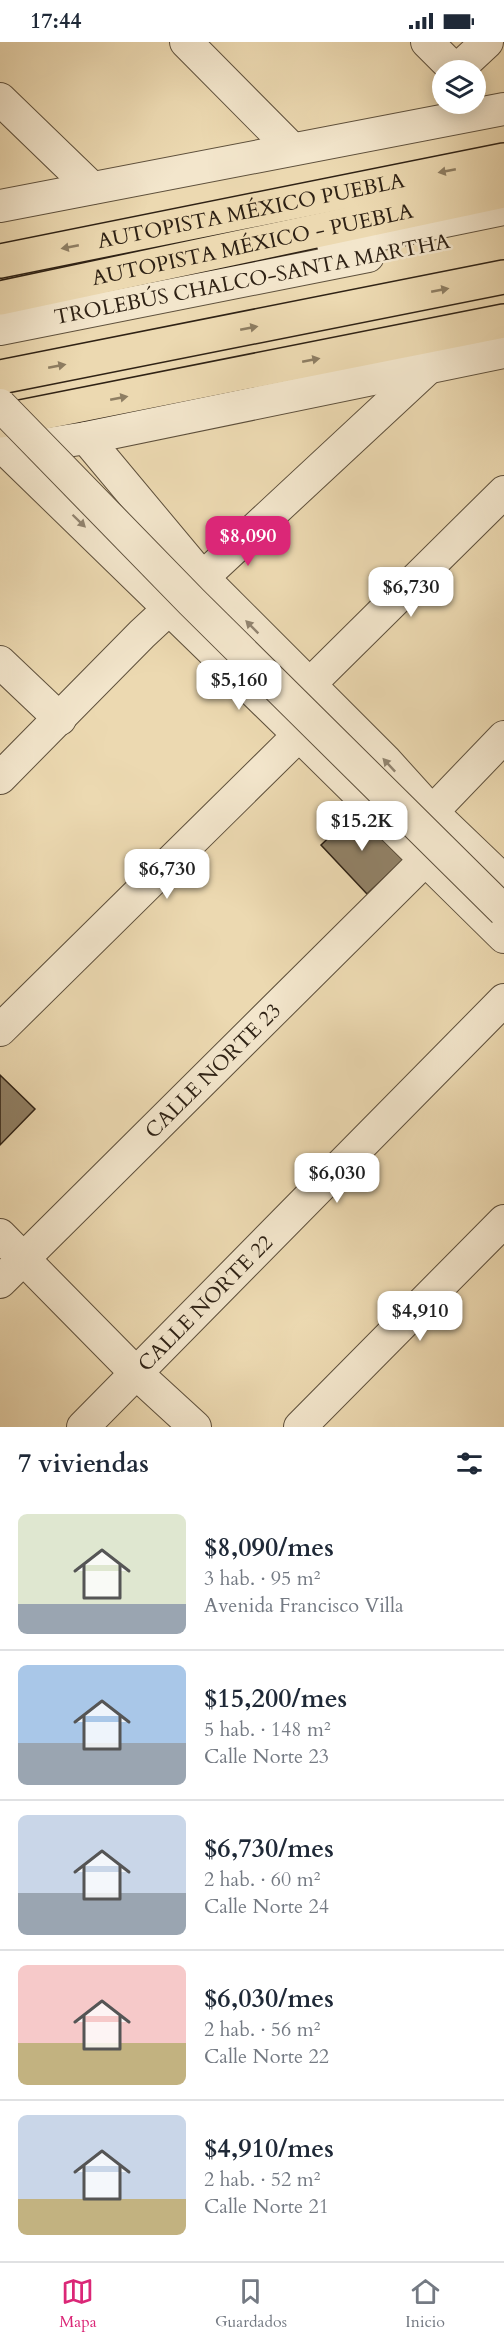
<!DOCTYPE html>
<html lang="es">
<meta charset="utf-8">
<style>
:root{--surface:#fff;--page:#f2f2f3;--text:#1f2937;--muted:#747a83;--line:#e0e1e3;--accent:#db2777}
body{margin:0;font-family:Cardo,serif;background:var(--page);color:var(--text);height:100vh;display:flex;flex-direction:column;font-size:22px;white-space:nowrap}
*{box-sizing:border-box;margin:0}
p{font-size:20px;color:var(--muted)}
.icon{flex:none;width:33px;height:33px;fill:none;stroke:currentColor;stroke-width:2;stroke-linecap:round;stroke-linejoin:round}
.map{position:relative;height:1385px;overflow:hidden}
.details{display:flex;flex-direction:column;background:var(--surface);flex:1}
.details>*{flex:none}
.buttons{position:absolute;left:432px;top:18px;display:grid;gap:12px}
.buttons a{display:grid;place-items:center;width:54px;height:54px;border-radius:50%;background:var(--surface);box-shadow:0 3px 15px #0003;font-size:30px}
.price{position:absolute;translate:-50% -51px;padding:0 14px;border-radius:12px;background:#fff;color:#222;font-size:20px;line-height:39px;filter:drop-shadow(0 2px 3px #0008)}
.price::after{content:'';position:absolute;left:50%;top:36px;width:18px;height:14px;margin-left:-9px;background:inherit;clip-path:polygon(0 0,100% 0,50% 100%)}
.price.selected{background:var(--accent);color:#fff}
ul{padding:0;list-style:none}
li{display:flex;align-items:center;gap:18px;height:150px;padding:0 18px}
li+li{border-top:2px solid var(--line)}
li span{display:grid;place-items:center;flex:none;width:168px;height:120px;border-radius:9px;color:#555}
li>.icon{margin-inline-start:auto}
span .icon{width:72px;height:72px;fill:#fffc;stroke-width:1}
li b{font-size:26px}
h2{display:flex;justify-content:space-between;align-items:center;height:72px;padding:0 18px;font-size:26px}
.status{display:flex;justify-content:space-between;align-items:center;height:42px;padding:0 30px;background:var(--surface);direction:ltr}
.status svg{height:16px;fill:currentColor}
.tab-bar{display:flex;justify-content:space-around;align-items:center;height:84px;border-top:2px solid var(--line);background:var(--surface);font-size:16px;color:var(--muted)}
.tab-bar a{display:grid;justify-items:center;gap:3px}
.tab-bar .selected{color:var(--accent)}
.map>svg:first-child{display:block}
.building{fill:#918166;stroke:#2f2215;stroke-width:1.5}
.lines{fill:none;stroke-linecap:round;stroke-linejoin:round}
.minor-casing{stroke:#5e503c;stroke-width:34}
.highway-casing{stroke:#2f2215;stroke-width:36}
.minor{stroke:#f3e6cc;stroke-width:32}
.highway{stroke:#ecd9b1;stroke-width:33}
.minor-bridge-casing{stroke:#5e503c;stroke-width:34;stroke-linecap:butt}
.minor-bridge{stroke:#f3e6cc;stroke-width:32}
.oneway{fill:#8e7e63}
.oneway2{fill:#918470}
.labels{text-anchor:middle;stroke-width:5;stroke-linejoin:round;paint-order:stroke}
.street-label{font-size:21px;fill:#2f2215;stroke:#f3e6cc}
</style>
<div class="status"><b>17:44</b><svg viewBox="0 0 49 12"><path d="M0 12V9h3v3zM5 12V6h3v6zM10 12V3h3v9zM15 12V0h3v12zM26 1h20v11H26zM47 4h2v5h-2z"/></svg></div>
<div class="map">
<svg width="504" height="1385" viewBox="0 0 504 1385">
<rect width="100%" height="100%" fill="#ecd9b1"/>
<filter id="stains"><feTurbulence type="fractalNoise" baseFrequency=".00333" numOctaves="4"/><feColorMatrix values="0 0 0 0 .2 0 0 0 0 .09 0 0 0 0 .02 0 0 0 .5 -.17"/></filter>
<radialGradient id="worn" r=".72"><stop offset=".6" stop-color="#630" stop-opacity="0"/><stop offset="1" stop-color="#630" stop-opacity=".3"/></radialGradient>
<path class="building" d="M357,769L403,818L367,852L321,803Z
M0,1033L35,1067L0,1103Z"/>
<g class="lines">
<g class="minor-casing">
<g id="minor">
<path d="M186,0L292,107"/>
<path d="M427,0L455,28"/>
<path d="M457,28L487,0"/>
<path d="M0,57L92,146"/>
<path d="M0,164L504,67"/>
<path d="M333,202L504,167"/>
<path d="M0,287L368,214"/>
<path d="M86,396L202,535L385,718L432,770L504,839"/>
<path d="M16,407L86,396L504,310"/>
<path d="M7,409L299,693L504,895"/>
<path d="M0,620L60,677"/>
<path d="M0,736L142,592L470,287"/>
<path d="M432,770L504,695"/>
<path d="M0,988L299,693L309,643L504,450"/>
<path d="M0,1193L135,1330L195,1385"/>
<path id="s1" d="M0,1240L426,817"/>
<path id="s2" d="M83,1385L504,958"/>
<path d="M300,1385L504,1179"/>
</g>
</g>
<g class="highway-casing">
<g id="highway">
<path id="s3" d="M0,219L504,118"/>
<path id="s4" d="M0,256L504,149"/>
<path d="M0,335L504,235"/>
<path d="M0,379L504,279"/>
</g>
</g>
<use href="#minor" class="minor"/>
<use href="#highway" class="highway"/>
<g class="minor-bridge-casing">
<path id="minor-bridge" d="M0,363L192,560L504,869"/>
</g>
<use href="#minor-bridge" class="minor-bridge"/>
</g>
<defs><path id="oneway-solid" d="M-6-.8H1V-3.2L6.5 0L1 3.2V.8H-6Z" transform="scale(1.5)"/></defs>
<g class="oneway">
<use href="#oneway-solid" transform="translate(447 129) rotate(169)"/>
<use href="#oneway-solid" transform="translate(70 205) rotate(169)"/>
<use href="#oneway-solid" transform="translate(440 248) rotate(-11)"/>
<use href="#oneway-solid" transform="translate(249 286) rotate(-11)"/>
<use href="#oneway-solid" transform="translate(311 318) rotate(-11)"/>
<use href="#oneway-solid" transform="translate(57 324) rotate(-11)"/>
<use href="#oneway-solid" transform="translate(119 356) rotate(-11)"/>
</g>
<g class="oneway2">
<use href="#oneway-solid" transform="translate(79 479) rotate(44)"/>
<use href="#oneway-solid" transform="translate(252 585) rotate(-135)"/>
<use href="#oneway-solid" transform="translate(389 723) rotate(-133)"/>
</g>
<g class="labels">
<g class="street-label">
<text dy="7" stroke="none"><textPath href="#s3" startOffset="256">AUTOPISTA MÉXICO PUEBLA</textPath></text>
<text dy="7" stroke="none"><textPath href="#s4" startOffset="258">AUTOPISTA MÉXICO - PUEBLA</textPath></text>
<text transform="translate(252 237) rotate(-11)" y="7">TROLEBÚS CHALCO-SANTA MARTHA</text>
<text dy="7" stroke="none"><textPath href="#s1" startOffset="300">CALLE NORTE 23</textPath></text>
<text dy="7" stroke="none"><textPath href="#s2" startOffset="174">CALLE NORTE 22</textPath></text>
</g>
</g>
<rect width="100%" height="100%" filter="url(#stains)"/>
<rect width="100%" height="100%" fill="url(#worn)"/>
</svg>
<div class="buttons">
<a><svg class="icon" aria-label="layers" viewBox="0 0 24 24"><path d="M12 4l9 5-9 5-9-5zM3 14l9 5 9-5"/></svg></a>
</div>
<b class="price selected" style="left:248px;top:525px">$8,090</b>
<b class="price" style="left:411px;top:576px">$6,730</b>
<b class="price" style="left:239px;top:669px">$5,160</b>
<b class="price" style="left:362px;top:810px">$15.2K</b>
<b class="price" style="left:167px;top:858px">$6,730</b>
<b class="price" style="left:337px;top:1162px">$6,030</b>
<b class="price" style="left:420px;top:1300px">$4,910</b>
</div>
<section class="details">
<h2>7 viviendas<svg class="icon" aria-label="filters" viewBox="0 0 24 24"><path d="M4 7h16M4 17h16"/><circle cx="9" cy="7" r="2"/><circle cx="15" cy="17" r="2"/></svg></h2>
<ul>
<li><span style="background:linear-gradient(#dfe7d0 75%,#9aa5b1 0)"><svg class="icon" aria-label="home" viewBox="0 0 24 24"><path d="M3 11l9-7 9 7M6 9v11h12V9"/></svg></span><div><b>$8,090/mes</b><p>3 hab. · 95 m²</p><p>Avenida Francisco Villa</p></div></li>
<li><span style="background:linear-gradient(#a9c7e8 65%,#9aa5b1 0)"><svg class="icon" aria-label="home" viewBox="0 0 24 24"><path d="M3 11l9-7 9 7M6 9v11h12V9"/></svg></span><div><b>$15,200/mes</b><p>5 hab. · 148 m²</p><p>Calle Norte 23</p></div></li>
<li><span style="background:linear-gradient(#c9d6e8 65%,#9aa5b1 0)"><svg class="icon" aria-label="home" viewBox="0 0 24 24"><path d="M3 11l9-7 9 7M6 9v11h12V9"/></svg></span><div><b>$6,730/mes</b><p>2 hab. · 60 m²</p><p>Calle Norte 24</p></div></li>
<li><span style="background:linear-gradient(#f6c9c9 65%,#c2b280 0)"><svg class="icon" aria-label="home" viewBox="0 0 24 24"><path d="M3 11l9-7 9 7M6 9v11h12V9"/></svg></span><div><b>$6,030/mes</b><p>2 hab. · 56 m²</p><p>Calle Norte 22</p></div></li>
<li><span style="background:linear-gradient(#c9d6e8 70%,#c2b280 0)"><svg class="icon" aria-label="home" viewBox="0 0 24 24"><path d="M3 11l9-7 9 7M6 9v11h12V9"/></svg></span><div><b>$4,910/mes</b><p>2 hab. · 52 m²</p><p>Calle Norte 21</p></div></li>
</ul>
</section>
<nav class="tab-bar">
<a class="selected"><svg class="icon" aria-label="map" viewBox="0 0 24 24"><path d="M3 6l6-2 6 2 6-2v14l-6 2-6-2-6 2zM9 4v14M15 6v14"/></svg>Mapa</a>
<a><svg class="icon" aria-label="saved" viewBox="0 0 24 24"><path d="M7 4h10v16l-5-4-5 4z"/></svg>Guardados</a>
<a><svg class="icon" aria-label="home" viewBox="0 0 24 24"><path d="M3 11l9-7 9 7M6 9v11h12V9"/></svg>Inicio</a>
</nav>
